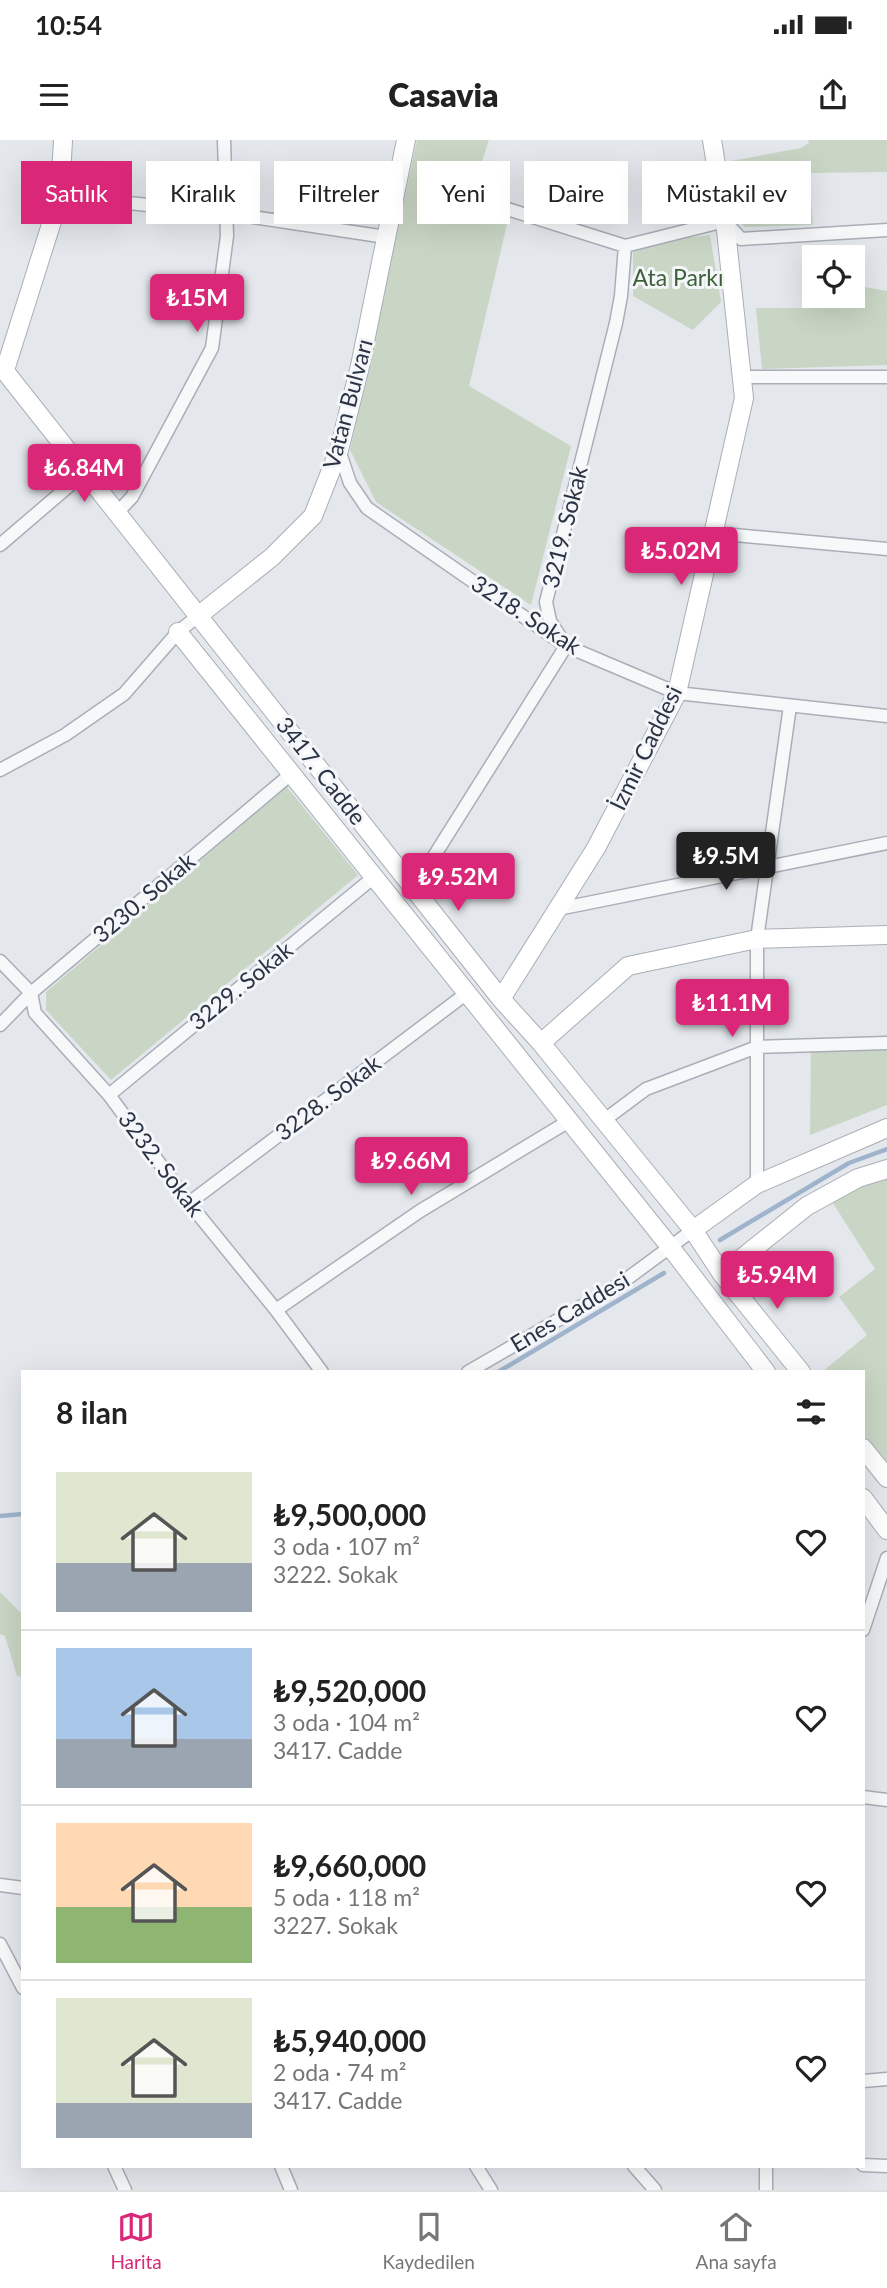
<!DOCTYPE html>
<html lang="tr">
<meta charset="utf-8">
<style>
:root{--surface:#fff;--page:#f2f2f2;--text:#222;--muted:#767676;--line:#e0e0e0;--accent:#db2777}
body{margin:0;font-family:Lato,sans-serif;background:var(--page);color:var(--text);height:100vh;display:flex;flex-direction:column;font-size:26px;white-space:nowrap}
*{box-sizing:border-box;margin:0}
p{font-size:23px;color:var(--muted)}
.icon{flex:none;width:38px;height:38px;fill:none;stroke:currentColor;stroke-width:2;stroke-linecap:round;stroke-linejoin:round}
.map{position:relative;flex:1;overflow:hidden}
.side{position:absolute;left:21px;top:1230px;width:844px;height:798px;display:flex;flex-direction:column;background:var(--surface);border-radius:0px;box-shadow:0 7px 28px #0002}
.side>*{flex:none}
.guide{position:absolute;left:21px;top:21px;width:845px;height:63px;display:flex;gap:14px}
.tools{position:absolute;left:802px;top:105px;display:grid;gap:14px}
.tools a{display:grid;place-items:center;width:63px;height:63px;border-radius:0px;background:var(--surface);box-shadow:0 7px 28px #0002;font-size:35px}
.price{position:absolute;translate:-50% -60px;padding:0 16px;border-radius:7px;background:var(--accent);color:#fff;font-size:23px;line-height:46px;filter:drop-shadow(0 2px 4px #0008)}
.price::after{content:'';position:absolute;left:50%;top:42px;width:21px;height:16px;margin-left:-10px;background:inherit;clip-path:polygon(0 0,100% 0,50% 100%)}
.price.current{background:#222;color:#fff}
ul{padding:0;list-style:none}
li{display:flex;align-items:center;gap:21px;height:175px;padding:0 35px}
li+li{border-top:2px solid var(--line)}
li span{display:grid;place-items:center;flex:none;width:196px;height:140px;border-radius:0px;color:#555}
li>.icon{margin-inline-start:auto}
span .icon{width:84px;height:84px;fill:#fffc;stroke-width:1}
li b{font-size:30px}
h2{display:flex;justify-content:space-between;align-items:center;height:84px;padding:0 35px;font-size:30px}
.tag{padding:0 24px;border-radius:0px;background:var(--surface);box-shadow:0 7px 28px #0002;font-size:24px;line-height:63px}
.tag.current{background:var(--accent);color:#fff}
.status{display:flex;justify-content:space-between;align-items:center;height:49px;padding:0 35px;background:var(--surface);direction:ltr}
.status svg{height:19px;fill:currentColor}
header{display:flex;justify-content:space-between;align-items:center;height:91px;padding:0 35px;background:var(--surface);font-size:32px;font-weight:800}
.dock{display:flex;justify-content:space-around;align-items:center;height:98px;border-top:2px solid var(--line);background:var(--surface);font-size:19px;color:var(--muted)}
.dock a{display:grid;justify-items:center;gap:4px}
.dock .current{color:var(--accent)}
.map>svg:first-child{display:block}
.green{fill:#c9d6c5}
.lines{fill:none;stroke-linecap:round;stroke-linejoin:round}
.stream{stroke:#9fb4cc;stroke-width:4.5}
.street-casing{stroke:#a9aeb7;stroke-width:15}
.secondary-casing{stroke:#a9aeb7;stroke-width:20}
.street{stroke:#f7f8fa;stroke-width:12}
.secondary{stroke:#fff;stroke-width:18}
.labels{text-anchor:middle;stroke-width:6;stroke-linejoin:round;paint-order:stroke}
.park-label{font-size:23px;fill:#3f6138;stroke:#f4f6f9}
.street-label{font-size:23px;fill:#2b3445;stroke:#f4f6f9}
</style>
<div class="status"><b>10:54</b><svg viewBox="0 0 49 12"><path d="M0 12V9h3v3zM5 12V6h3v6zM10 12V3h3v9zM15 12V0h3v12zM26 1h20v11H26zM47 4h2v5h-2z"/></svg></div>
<header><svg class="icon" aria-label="menu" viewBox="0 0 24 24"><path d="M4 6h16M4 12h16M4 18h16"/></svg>Casavia<svg class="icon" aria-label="share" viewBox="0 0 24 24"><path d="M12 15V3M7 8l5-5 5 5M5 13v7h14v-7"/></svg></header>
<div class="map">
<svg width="887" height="2050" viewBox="0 0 887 2050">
<rect width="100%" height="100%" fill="#e4e7ec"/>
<path class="green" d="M417,0H489L466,69L508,80L469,246L571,306L531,465L376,362L350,310Z
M808,0H887V32L809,33L813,85L745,87L732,76L726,22L801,8L809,3Z
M710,95L721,162L693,190L633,156V109L677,99Z
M865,147L887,151V225L762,229L756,168H865Z
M287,647L358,735L111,940L46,870V852Z
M811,905L887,908V965L810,995Z
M887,1034V1328L863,1295V1232H822L867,1195L839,1157L875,1129L827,1054Z
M0,1452L23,1475V1537L17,1536L5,1496L0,1494Z"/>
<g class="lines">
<path class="stream" d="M720,1100L849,1023L887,1009
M498,1232L664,1133
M0,1376L23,1374"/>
<g class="street-casing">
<path id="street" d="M60,56L226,73L386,97
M482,61L625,106L725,81L741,99L887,90
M742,237H887
M339,310L350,343L367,368L566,506L677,553L887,576
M116,374L132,357L212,208L227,96L224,0
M713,393L887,409
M0,405L84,333
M0,630L65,595L124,554L178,492L198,476
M414,748L566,506L550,481L546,462L616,183L621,156L625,106
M558,769L887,703
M0,821L31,853L35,873L109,955L189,1063L276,1170L322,1232
M0,885L31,853L291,634
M109,955L374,737
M603,981L646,949L757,907L887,903
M757,1044V799L790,566
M189,1063L467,853
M276,1170L420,1071L569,981
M468,1232L620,1144L693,1090
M863,1490L887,1418
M863,1657L887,1660
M0,1745L23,1748
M0,1804L23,1848
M863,1941L887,1939
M863,2025L887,2026
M114,2026L125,2050
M281,2026L291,2050
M476,2026L491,2050
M634,2026L655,2050
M766,2050V2026"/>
</g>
<g class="secondary-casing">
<path id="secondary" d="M0,225L501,859L541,903L693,1090L722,1134L801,1232
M5,230L60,56L63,0
M198,476L272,417L313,376L339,310L360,226L406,0
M178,492L671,1108L766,1232
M501,859L596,708L677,553L744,258L725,81L712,0
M541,903L628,826L757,799L887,795
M693,1090L757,1044L887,988
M722,1134L807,1066L858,1038L887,1029
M863,1308L887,1338
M863,1358L887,1390"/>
</g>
<use href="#street" class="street"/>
<use href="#secondary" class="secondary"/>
</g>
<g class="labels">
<g class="park-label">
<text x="678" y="146">Ata Parkı</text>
</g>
<g class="street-label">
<text transform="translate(348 264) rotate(-75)" y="8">Vatan Bulvarı</text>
<text transform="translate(565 387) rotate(-76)" y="8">3219. Sokak</text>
<text transform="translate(526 475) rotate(33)" y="8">3218. Sokak</text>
<text transform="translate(646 608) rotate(-64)" y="8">İzmir Caddesi</text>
<text transform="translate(321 631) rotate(52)" y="8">3417. Cadde</text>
<text transform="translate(144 758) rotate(-40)" y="8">3230. Sokak</text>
<text transform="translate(241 846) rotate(-39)" y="8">3229. Sokak</text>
<text transform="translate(328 958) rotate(-37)" y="8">3228. Sokak</text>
<text transform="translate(161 1024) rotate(53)" y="8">3232. Sokak</text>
<text transform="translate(570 1172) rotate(-31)" y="8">Enes Caddesi</text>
</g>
</g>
</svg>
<div class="tools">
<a><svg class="icon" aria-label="locate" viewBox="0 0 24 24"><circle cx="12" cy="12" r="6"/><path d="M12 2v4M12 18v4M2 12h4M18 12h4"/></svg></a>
</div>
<b class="price" style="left:197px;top:194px">₺15M</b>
<b class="price" style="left:84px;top:364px">₺6.84M</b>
<b class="price" style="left:681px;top:447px">₺5.02M</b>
<b class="price current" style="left:726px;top:752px">₺9.5M</b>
<b class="price" style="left:458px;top:773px">₺9.52M</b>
<b class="price" style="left:732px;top:899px">₺11.1M</b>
<b class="price" style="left:411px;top:1057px">₺9.66M</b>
<b class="price" style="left:777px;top:1171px">₺5.94M</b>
<div class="guide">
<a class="tag current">Satılık</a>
<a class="tag">Kiralık</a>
<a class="tag">Filtreler</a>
<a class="tag">Yeni</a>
<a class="tag">Daire</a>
<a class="tag">Müstakil ev</a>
</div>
<section class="side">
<h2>8 ilan<svg class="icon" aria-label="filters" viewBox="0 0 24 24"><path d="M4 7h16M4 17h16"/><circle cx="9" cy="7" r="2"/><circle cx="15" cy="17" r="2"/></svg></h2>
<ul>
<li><span style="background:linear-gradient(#dfe7d0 65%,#9aa5b1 0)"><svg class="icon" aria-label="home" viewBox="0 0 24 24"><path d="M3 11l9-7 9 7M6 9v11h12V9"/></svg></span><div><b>₺9,500,000</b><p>3 oda · 107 m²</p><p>3222. Sokak</p></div><svg class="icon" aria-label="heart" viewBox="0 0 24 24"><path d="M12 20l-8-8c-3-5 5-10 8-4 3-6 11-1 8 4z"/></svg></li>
<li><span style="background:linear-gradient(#a9c7e8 65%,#9aa5b1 0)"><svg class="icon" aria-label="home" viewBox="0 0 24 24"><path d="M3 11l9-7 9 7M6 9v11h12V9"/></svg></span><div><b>₺9,520,000</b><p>3 oda · 104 m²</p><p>3417. Cadde</p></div><svg class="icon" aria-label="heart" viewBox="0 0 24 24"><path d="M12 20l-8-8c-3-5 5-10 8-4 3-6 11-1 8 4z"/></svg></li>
<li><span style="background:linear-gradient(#ffd9b3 60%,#8fb573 0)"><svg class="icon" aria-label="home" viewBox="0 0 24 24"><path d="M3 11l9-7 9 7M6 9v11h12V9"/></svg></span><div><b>₺9,660,000</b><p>5 oda · 118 m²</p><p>3227. Sokak</p></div><svg class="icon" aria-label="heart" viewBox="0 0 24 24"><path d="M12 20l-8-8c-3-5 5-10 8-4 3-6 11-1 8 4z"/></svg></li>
<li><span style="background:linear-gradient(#dfe7d0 75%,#9aa5b1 0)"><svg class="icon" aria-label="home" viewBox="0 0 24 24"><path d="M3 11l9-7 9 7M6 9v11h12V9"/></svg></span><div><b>₺5,940,000</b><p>2 oda · 74 m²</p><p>3417. Cadde</p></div><svg class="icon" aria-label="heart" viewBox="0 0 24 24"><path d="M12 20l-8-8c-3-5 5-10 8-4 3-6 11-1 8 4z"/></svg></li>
</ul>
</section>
</div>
<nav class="dock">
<a class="current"><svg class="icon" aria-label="map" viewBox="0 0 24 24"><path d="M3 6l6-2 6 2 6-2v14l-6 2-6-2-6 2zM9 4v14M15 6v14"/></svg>Harita</a>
<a><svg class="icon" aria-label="saved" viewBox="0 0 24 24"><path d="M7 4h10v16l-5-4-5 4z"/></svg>Kaydedilen</a>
<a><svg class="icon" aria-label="home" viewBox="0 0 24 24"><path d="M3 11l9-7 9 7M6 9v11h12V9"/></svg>Ana sayfa</a>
</nav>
